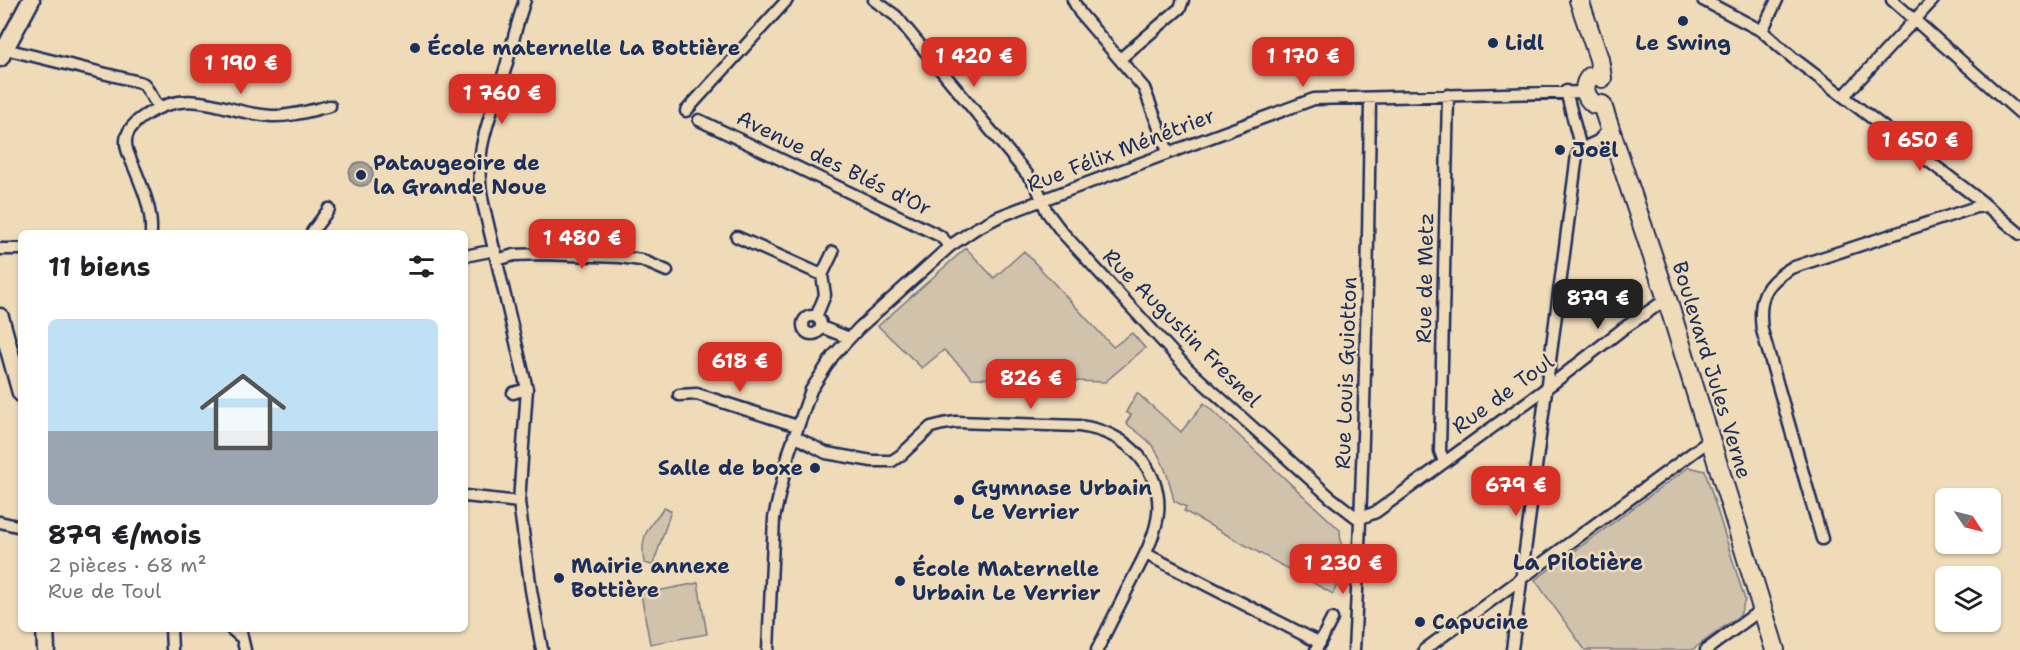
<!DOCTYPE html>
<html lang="fr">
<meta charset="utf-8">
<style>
:root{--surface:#fff;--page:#f2f2f2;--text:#202124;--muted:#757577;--line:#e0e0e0;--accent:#d93025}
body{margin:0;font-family:"Shantell Sans",sans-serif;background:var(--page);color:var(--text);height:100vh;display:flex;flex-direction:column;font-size:22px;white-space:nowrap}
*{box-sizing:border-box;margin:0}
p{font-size:20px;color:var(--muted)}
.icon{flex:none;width:33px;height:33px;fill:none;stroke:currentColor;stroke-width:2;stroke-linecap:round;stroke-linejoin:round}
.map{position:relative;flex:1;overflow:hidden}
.panel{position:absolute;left:18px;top:230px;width:450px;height:402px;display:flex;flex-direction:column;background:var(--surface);border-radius:9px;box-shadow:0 2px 4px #0004}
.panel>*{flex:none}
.needle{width:39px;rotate:125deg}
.fabs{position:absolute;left:1935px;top:488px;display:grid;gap:12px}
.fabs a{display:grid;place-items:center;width:66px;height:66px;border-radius:9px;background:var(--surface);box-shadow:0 2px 4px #0004;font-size:30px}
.price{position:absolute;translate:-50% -51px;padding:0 14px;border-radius:12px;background:var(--accent);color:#fff;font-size:20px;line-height:39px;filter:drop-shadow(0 2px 3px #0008)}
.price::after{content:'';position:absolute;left:50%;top:36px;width:18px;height:14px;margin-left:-9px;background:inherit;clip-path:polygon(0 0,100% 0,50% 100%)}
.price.current{background:#222;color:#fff}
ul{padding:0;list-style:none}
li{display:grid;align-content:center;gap:12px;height:318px;padding:0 30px}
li+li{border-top:2px solid var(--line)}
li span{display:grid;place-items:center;height:186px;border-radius:9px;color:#555}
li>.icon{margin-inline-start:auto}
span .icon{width:108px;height:108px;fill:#fffc;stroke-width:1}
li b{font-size:26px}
h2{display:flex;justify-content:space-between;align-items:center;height:72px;padding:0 30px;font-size:26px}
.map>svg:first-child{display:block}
.green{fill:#d1c2ac;stroke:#767885;stroke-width:1.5}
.water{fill:#a7a09a;stroke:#6f7382;stroke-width:1.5}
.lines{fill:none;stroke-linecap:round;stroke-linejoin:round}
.street-casing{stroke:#1b2f5e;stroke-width:15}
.secondary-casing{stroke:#1b2f5e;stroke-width:21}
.primary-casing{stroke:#1b2f5e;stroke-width:22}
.street{stroke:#f0dbb9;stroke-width:10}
.secondary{stroke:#f0dbb9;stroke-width:16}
.primary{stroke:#f0dbb9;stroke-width:18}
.poi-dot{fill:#1b2f5e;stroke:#f0dbb9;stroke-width:2}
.labels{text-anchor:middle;stroke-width:5;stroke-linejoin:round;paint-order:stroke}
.poi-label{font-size:21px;font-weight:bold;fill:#1b2f5e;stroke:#f0dbb9;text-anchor:start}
.street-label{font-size:21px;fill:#1b2f5e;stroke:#f0dbb9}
.neighbourhood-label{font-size:22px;font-weight:bold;fill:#1b2f5e;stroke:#f0dbb9}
</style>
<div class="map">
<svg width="2020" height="650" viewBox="0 0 2020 650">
<rect width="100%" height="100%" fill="#f0dbb9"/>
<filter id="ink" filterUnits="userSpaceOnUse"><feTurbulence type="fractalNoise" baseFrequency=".0167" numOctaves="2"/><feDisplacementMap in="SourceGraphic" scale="12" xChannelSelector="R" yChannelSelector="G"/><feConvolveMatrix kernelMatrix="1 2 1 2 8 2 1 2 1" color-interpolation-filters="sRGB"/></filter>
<g filter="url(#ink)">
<path class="green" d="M966,248L994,278L1024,251L1113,347L1132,333L1145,348L1105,382L972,378L944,350L922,368L878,326Z
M1137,393L1181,432L1204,403L1340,530L1343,570L1333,594L1184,511L1186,507L1174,501C1170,482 1164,460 1151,444C1144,436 1134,430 1126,423L1131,415L1126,412Z
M1689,467L1705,471L1745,600L1740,615L1692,650H1585L1535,580Z
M664,508L671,511L653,565L644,563C640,536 647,528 664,508Z
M698,583L707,634L650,644L641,594Z"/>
<path class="water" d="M349 174a12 12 0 1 1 24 0a12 12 0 1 1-24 0Z"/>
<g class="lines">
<g class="street-casing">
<path id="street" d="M525,0C516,25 511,51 503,76C489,121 472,155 483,203L527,389L519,502L531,590L542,650
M874,0L896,16L1036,185L1047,212L1062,232L1188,369L1330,497L1356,517L1361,518
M1073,0L1080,13L1144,88L1168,152
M1703,0L1762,31L1793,58L1981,201L2020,234
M1892,0L2020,113
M1762,31L1777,0
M5,49L139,82L144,84L159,108
M1120,59L1180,8L1183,0
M1566,91L1581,149
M1844,96L1933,0
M686,111L787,0
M699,120L940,236L950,246
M151,232C152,209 143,189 134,167C131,160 125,149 126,141C126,131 136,121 144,116C193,84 224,114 272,116C291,117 312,110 330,106
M312,232L329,209
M737,237L822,275L825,295L816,317
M0,249H21
M465,256L495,250
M497,260L514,255L543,254L620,257L641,260L667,271
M822,275L833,252
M803 325a9 9 0 1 1 18 0a9 9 0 1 1-18 0Z
M821,327L849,338
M513,393L527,389
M679,395L697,394L797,426
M794,436L826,453L872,461H892L901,455L931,427L943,424L956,422L1079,426C1103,429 1123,438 1139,456C1176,501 1153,540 1130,584C1119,606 1108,628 1097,650
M1444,462L1440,451L1448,95
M465,496L519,502
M1361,518L1376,512L1552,384L1624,328L1667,299
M0,522L21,527
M1822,539L1762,330C1758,299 1764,284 1791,268L1976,207L1987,206
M1146,554L1320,643
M171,628L172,650
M230,628L242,638
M240,628L245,650
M768,650L774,518L789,452L811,390L833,356L859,328L950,246L975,229L998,217L1058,194L1314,99L1585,92
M1316,650L1332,619
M1354,650C1364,466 1368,282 1370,98
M1424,650L1710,440
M1512,650L1577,155L1581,149L1598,141L1610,128
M1706,650L1762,609"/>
</g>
<g class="secondary-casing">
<path id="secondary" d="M0,58L31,0
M0,317L21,393
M45,628L46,650"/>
</g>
<g class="primary-casing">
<path id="primary" d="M1579,0L1599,59L1602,78
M1590,77C1582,86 1585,97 1594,104L1602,105
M1602,105L1667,299L1775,650"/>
</g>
<use href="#street" class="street"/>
<use href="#secondary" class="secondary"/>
<use href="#primary" class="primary"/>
</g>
</g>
<g class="poi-dot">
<circle cx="1683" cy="21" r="6"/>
<circle cx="1493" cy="43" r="6"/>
<circle cx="415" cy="48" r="6"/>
<circle cx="1560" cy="150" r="6"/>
<circle cx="361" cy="175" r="6"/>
<circle cx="815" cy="468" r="6"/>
<circle cx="959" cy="500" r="6"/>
<circle cx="559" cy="578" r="6"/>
<circle cx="900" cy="581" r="6"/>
<circle cx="1420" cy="622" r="6"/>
</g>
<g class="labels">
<g class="poi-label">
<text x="1505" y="50">Lidl</text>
<text x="1683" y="50" text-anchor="middle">Le Swing</text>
<text x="427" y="55">École maternelle La Bottière</text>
<text x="1572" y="157">Joël</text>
<text x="373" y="170">Pataugeoire de<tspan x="373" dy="24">la Grande Noue</tspan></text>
<text x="803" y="475" text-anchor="end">Salle de boxe</text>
<text x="971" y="495">Gymnase Urbain<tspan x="971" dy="24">Le Verrier</tspan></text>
<text x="571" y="573">Mairie annexe<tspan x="571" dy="24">Bottière</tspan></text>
<text x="912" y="576">École Maternelle<tspan x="912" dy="24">Urbain Le Verrier</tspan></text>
<text x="1432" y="629">Capucine</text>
</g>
<g class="street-label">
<text transform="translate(1121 150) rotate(-21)" y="7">Rue Félix Ménétrier</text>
<text transform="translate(834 163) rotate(26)" y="7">Avenue des Blés d'Or</text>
<text transform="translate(1425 278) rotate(-89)" y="7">Rue de Metz</text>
<text transform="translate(1182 328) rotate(45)" y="7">Rue Augustin Fresnel</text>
<text transform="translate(1712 370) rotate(73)" y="7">Boulevard Jules Verne</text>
<text transform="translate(1346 373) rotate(-88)" y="7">Rue Louis Guiotton</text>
<text transform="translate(1503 394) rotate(-36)" y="7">Rue de Toul</text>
</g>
<g class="neighbourhood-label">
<text x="1578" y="570">La Pilotière</text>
</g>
</g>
</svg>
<div class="fabs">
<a><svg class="needle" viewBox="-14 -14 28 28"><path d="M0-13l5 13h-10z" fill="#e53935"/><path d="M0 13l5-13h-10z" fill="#757577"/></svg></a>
<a><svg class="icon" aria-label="layers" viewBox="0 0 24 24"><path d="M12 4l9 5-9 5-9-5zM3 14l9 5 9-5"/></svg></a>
</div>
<b class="price" style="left:974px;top:88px">1 420 €</b>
<b class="price" style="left:1303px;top:88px">1 170 €</b>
<b class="price" style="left:241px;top:95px">1 190 €</b>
<b class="price" style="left:502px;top:125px">1 760 €</b>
<b class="price" style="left:1920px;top:172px">1 650 €</b>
<b class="price" style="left:582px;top:270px">1 480 €</b>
<b class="price current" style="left:1598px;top:330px">879 €</b>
<b class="price" style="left:740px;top:393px">618 €</b>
<b class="price" style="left:1031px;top:410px">826 €</b>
<b class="price" style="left:1516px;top:517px">679 €</b>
<b class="price" style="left:1343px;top:595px">1 230 €</b>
<section class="panel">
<h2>11 biens<svg class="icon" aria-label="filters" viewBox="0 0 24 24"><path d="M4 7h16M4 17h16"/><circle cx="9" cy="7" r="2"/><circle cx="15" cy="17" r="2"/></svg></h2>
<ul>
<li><span style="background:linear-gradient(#bfe0f5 60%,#9aa5b1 0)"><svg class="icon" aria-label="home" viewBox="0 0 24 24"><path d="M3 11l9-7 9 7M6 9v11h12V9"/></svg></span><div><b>879 €/mois</b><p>2 pièces · 68 m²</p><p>Rue de Toul</p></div></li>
</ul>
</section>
</div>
